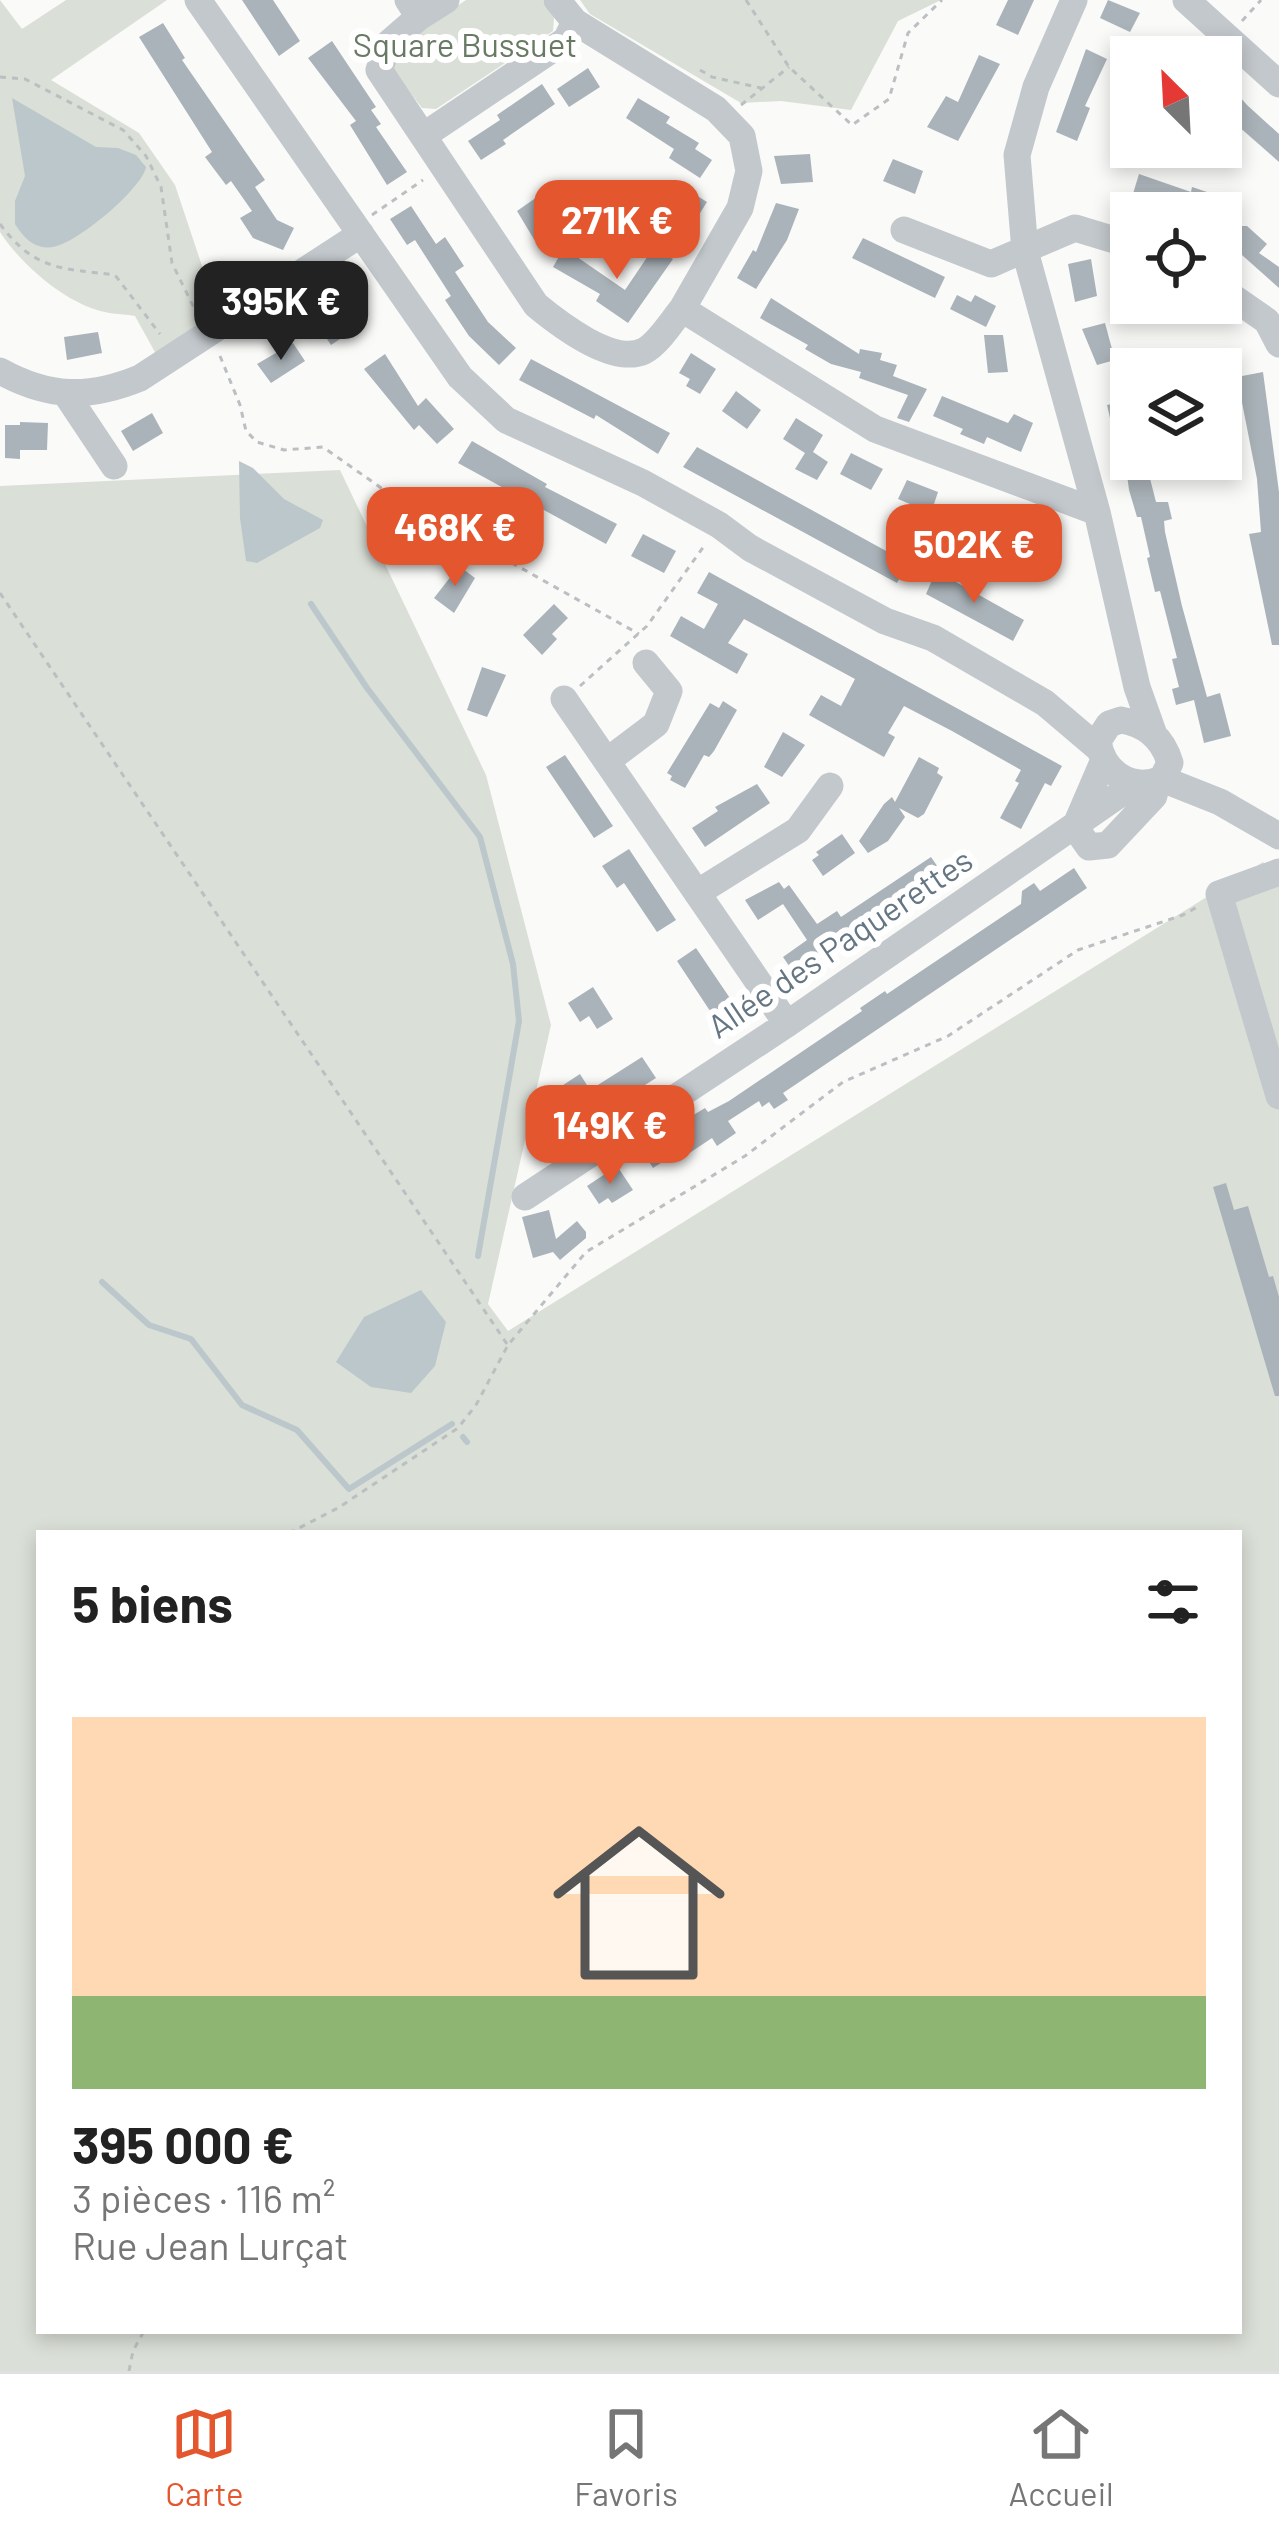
<!DOCTYPE html>
<html lang="fr">
<meta charset="utf-8">
<style>
:root{--surface:#fff;--page:#f6f6f6;--text:#222;--muted:#767676;--line:#e0e0e0;--accent:#e4572e}
body{margin:0;font-family:Barlow,sans-serif;background:var(--page);color:var(--text);height:100vh;display:flex;flex-direction:column;font-size:45px;white-space:nowrap}
*{box-sizing:border-box;margin:0}
p{font-size:39px;color:var(--muted)}
.icon{flex:none;width:66px;height:66px;fill:none;stroke:currentColor;stroke-width:2;stroke-linecap:round;stroke-linejoin:round}
.map{position:relative;flex:1;overflow:hidden}
.panel{position:absolute;left:36px;top:1530px;width:1206px;height:804px;display:flex;flex-direction:column;background:var(--surface);border-radius:0px;box-shadow:0 6px 18px #0003}
.panel>*{flex:none}
.needle{width:78px;rotate:336deg}
.controls{position:absolute;left:1110px;top:36px;display:grid;gap:24px}
.controls a{display:grid;place-items:center;width:132px;height:132px;border-radius:0px;background:var(--surface);box-shadow:0 6px 18px #0003;font-size:60px}
.price{position:absolute;translate:-50% -102px;padding:0 27px;border-radius:24px;background:var(--accent);color:#fff;font-size:39px;line-height:78px;filter:drop-shadow(0 3px 6px #0008)}
.price::after{content:'';position:absolute;left:50%;top:72px;width:36px;height:27px;margin-left:-18px;background:inherit;clip-path:polygon(0 0,100% 0,50% 100%)}
.price.on{background:#222;color:#fff}
ul{padding:0;list-style:none}
li{display:grid;align-content:center;gap:24px;height:636px;padding:0 36px}
li+li{border-top:3px solid var(--line)}
li span{display:grid;place-items:center;height:372px;border-radius:0px;color:#555}
li>.icon{margin-inline-start:auto}
span .icon{width:216px;height:216px;fill:#fffc;stroke-width:1}
li b{font-size:51px}
h2{display:flex;justify-content:space-between;align-items:center;height:144px;padding:0 36px;font-size:51px}
.tab-bar{display:flex;justify-content:space-around;align-items:center;height:168px;border-top:3px solid var(--line);background:var(--surface);font-size:33px;color:var(--muted)}
.tab-bar a{display:grid;justify-items:center;gap:6px}
.tab-bar .on{color:var(--accent)}
.map>svg:first-child{display:block}
.green{fill:#dadfd7;fill-rule:evenodd}
.water{fill:#bbc7cb}
.lines{fill:none;stroke-linecap:round;stroke-linejoin:round}
.stream{stroke:#bbc7cb;stroke-width:6}
.building{fill:#aab3b9}
.path{stroke:#bbbfc2;stroke-width:3;stroke-dasharray:6 6;stroke-linecap:butt}
.minor{stroke:#c3c8cc;stroke-width:27}
.labels{text-anchor:middle;stroke-width:12;stroke-linejoin:round;paint-order:stroke}
.park-label{font-size:33px;fill:#687a64;stroke:#fff}
.street-label{font-size:33px;fill:#657683;stroke:#fff}
</style>
<div class="map">
<svg width="1279" height="2371" viewBox="0 0 1279 2371">
<rect width="100%" height="100%" fill="#fafaf8"/>
<path class="green" d="M0,0L22,29L66,0H167L51,80L139,133L175,185L219,317L156,354L135,316C123,314 108,314 97,310C61,299 20,263 0,232Z
M466,0H543L554,18L553,31L436,109L422,108L389,65L396,47Z
M580,0H941L898,21L851,110L781,101L741,103L590,14Z
M340,470L486,775L551,1025L488,1304L508,1331L1263,862L1279,880V2371H0V486ZM39,1533H1239V2331H39Z"/>
<path class="water" d="M12,98L96,147L118,148L136,155L146,167C142,189 76,244 53,247C35,250 24,238 15,224V201L25,176Z
M239,461L253,468L284,499L323,520L320,528L257,563L246,561L240,518Z
M421,1290L446,1322L435,1366L411,1393L371,1387L336,1362L364,1317Z"/>
<g class="lines">
<path class="stream" d="M311,604L367,688L480,837L513,964L519,1021L478,1256
M102,1282L149,1325L191,1339L242,1405L297,1430L349,1489L452,1424
M463,1437L467,1442"/>
</g>
<path class="building" d="M242,0H273L300,41L279,56Z
M1008,0H1034L1018,35L996,25Z
M1108,0L1140,13L1130,32L1100,18Z
M163,23L185,58L182,60L265,180L255,187L277,220L294,228L283,250L253,238L240,218L252,211L231,181L226,185L205,157L212,152L139,37Z
M332,41L376,107L371,110L381,124L376,127L407,172L387,185L350,125L356,121L308,58Z
M1086,49L1107,59L1085,106L1090,108L1077,141L1056,132Z
M979,55L1000,64L958,141L927,127L946,96L958,102Z
M588,68L600,87L569,107L557,89Z
M542,84L555,104L503,140L506,144L481,160L468,141L500,120L497,115Z
M1231,84L1242,94L1240,97L1247,105L1279,134V162L1221,111V94Z
M638,98L670,117L666,123L699,143L695,149L712,160L700,178L669,158L674,149L626,118Z
M810,154L813,182L781,184L774,156Z
M893,159L923,171L915,194L883,181Z
M1139,174L1191,192L1192,187L1225,198L1219,213H1190L1132,197Z
M688,190L707,202L688,232L669,219Z
M537,197L556,228L535,241L517,211Z
M776,203L799,209L787,240L756,289L737,278L753,250L756,252Z
M411,206L436,244L445,237L464,266L455,272L488,322L516,348L499,365L469,336L445,300L451,296L415,240L407,245L390,219Z
M1241,226H1247L1267,244L1259,253L1279,267V288L1224,239Z
M863,238L945,277L935,298L852,258Z
M654,247L673,259L628,323L596,301L600,294L553,267L564,248L625,290Z
M1091,259L1097,296L1075,302L1068,264Z
M957,295L971,302L975,295L996,306L986,327L950,309Z
M771,298L859,354L860,349L882,353L880,360L897,365L893,376L927,389L909,422L897,418L908,395L859,378L861,372L831,364L805,349L808,345L760,318Z
M352,305L364,323L331,345L317,324Z
M1105,323L1115,360L1097,365L1082,329Z
M98,332L102,353L67,360L64,337Z
M984,335H1003L1008,372L988,373Z
M293,343L305,361L271,383L257,364Z
M691,353L716,369L700,394L686,386L690,379L679,373Z
M385,354L418,406L426,398L454,429L437,444L419,425L414,430L364,369Z
M531,359L670,433L658,454L596,415L594,419L519,380Z
M1263,372L1279,492V645H1272L1249,534L1261,532L1257,479L1237,377Z
M736,391L761,410L747,429L722,411Z
M942,396L1008,423L1014,414L1033,423L1021,452L987,437L984,444L960,434L963,429L933,416Z
M1128,400L1131,436L1115,440L1107,405Z
M152,413L163,433L133,451L121,431Z
M796,418L823,435L813,452L828,462L817,480L795,469L805,453L783,439Z
M20,422L48,423L47,450H20V459L5,458V425H20Z
M472,441L547,484L545,487L617,524L606,544L458,463Z
M697,447L908,563L897,583L683,467Z
M851,453L883,469L871,490L840,474Z
M1125,459H1145L1156,502H1168L1172,519L1164,521L1165,532L1182,606L1207,697L1220,693L1231,736L1204,743L1194,700L1176,705L1172,689L1179,687L1172,659L1177,658L1160,591L1155,592L1147,558L1150,557L1141,517H1137L1129,490Z
M907,480L938,492L931,513L898,499Z
M963,506L993,517L983,541L956,530Z
M1030,529L1062,542L1047,580L1023,570L1020,554Z
M643,534L676,551L664,573L631,556Z
M459,566L475,578L454,613L434,598Z
M936,571L1024,620L1013,641L926,594Z
M709,572L1062,766L1051,786L1045,783L1021,829L1000,818L1019,783L1015,781L1021,770L952,731L904,706L888,733L895,737L884,757L809,715L821,695L841,706L855,679L744,619L728,643L748,654L737,674L670,636L681,616L704,629L718,604L697,593Z
M554,604L568,618L552,634L557,639L542,655L523,635Z
M482,667L506,675L487,717L467,710Z
M723,701L737,710L714,751L709,757L704,755L685,788L670,780L672,776L667,773L710,703L719,708Z
M783,732L805,745L782,777L764,767Z
M565,755L613,826L594,838L546,767Z
M919,757L939,768L937,773L943,777L924,814L918,818L899,808L905,817L888,841L868,853L859,841L884,804L892,797L895,802Z
M757,784L770,803L705,847L692,828L718,811L715,807Z
M842,834L855,853L823,876L812,860L819,855L816,852Z
M629,849L676,920L657,932L624,883L617,888L602,866Z
M931,857L944,876L796,976L783,957L807,940L783,904L758,920L745,900L779,882L784,889L789,885L817,924L837,911L841,917Z
M1074,868L1087,888L783,1093L788,1100L774,1109L769,1102L762,1107L759,1101L728,1121L736,1133L717,1146L712,1138L682,1158L678,1152L653,1168L640,1147L705,1108L708,1112L729,1101L862,1011L860,1008L885,991L887,994L1021,904L1022,891L1034,883L1040,891Z
M696,948L740,1013L720,1026L677,961Z
M593,987L613,1019L597,1029L589,1016L580,1022L568,1003Z
M642,1057L656,1078L604,1111L607,1116L593,1126L585,1113L576,1118L557,1089L580,1074L590,1090Z
M617,1166L633,1190L612,1203L608,1198L599,1204L587,1186Z
M1226,1183L1234,1210L1248,1206L1269,1277L1273,1276L1279,1297V1396H1275L1213,1187Z
M549,1210L556,1239L577,1221L586,1232V1238L560,1260L553,1252L533,1258L522,1217Z"/>
<g class="lines">
<path class="path" d="M746,0L789,67L852,125L889,99L908,33L942,0
M1242,21L1261,0
M700,70L712,77L761,88
M0,77L25,79L123,130L146,156L161,187L172,263L198,316
M741,105L789,67
M372,215L423,180
M0,224C35,271 61,268 115,275L160,334
M220,356L240,405L246,431L257,442L284,450L323,447L394,497L639,634
M0,593L507,1344
M580,686L647,626L704,546
M289,1533L338,1508L458,1428L476,1405L508,1345L586,1252L745,1156L843,1082L948,1036L1078,950L1183,915L1199,906
M129,2371L133,2351L144,2331"/>
<path class="minor" d="M198,0L460,377L506,420L643,483L719,525L750,548L885,621L933,638L1045,703L1098,748
M408,0L419,17L389,43L379,70L536,305C559,324 613,366 644,351C658,344 672,321 682,309
M557,0L575,22L716,109L742,136L749,171L740,208L682,309L875,429L1097,512
M1074,0L1036,87L1017,155L1025,251L1097,512L1137,687L1153,732
M1186,0L1279,84
M419,17L446,0
M423,136L566,40L575,22
M904,230L991,264L1075,228L1131,245
M1221,289L1267,321L1279,344
M0,371C49,398 89,399 140,378L361,234
M66,394L114,466
M564,699L787,1024
M1121,720C1146,724 1163,738 1170,763L1162,779C1132,792 1103,773 1098,741L1109,724Z
M607,761L656,724L669,691L646,663
M1162,779L1220,802L1279,836
M1075,827L1089,847L1108,845L1154,796L1156,783
M1075,827L1103,762
M1279,872L1219,894L1279,1096
M697,893L798,830L830,786
M525,1197L787,1024L1136,783"/>
</g>
<g class="labels">
<g class="park-label">
<text x="465" y="57">Square Bussuet</text>
</g>
<g class="street-label">
<text transform="translate(840 943) rotate(-34)" y="12">Allée des Paquerettes</text>
</g>
</g>
</svg>
<div class="controls">
<a><svg class="needle" viewBox="-14 -14 28 28"><path d="M0-13l5 13h-10z" fill="#e53935"/><path d="M0 13l5-13h-10z" fill="#767676"/></svg></a>
<a><svg class="icon" aria-label="locate" viewBox="0 0 24 24"><circle cx="12" cy="12" r="6"/><path d="M12 2v4M12 18v4M2 12h4M18 12h4"/></svg></a>
<a><svg class="icon" aria-label="layers" viewBox="0 0 24 24"><path d="M12 4l9 5-9 5-9-5zM3 14l9 5 9-5"/></svg></a>
</div>
<b class="price" style="left:617px;top:282px">271K €</b>
<b class="price on" style="left:281px;top:363px">395K €</b>
<b class="price" style="left:455px;top:589px">468K €</b>
<b class="price" style="left:974px;top:606px">502K €</b>
<b class="price" style="left:610px;top:1187px">149K €</b>
<section class="panel">
<h2>5 biens<svg class="icon" aria-label="filters" viewBox="0 0 24 24"><path d="M4 7h16M4 17h16"/><circle cx="9" cy="7" r="2"/><circle cx="15" cy="17" r="2"/></svg></h2>
<ul>
<li><span style="background:linear-gradient(#ffd9b3 75%,#8fb573 0)"><svg class="icon" aria-label="home" viewBox="0 0 24 24"><path d="M3 11l9-7 9 7M6 9v11h12V9"/></svg></span><div><b>395 000 €</b><p>3 pièces · 116 m²</p><p>Rue Jean Lurçat</p></div></li>
</ul>
</section>
</div>
<nav class="tab-bar">
<a class="on"><svg class="icon" aria-label="map" viewBox="0 0 24 24"><path d="M3 6l6-2 6 2 6-2v14l-6 2-6-2-6 2zM9 4v14M15 6v14"/></svg>Carte</a>
<a><svg class="icon" aria-label="saved" viewBox="0 0 24 24"><path d="M7 4h10v16l-5-4-5 4z"/></svg>Favoris</a>
<a><svg class="icon" aria-label="home" viewBox="0 0 24 24"><path d="M3 11l9-7 9 7M6 9v11h12V9"/></svg>Accueil</a>
</nav>
